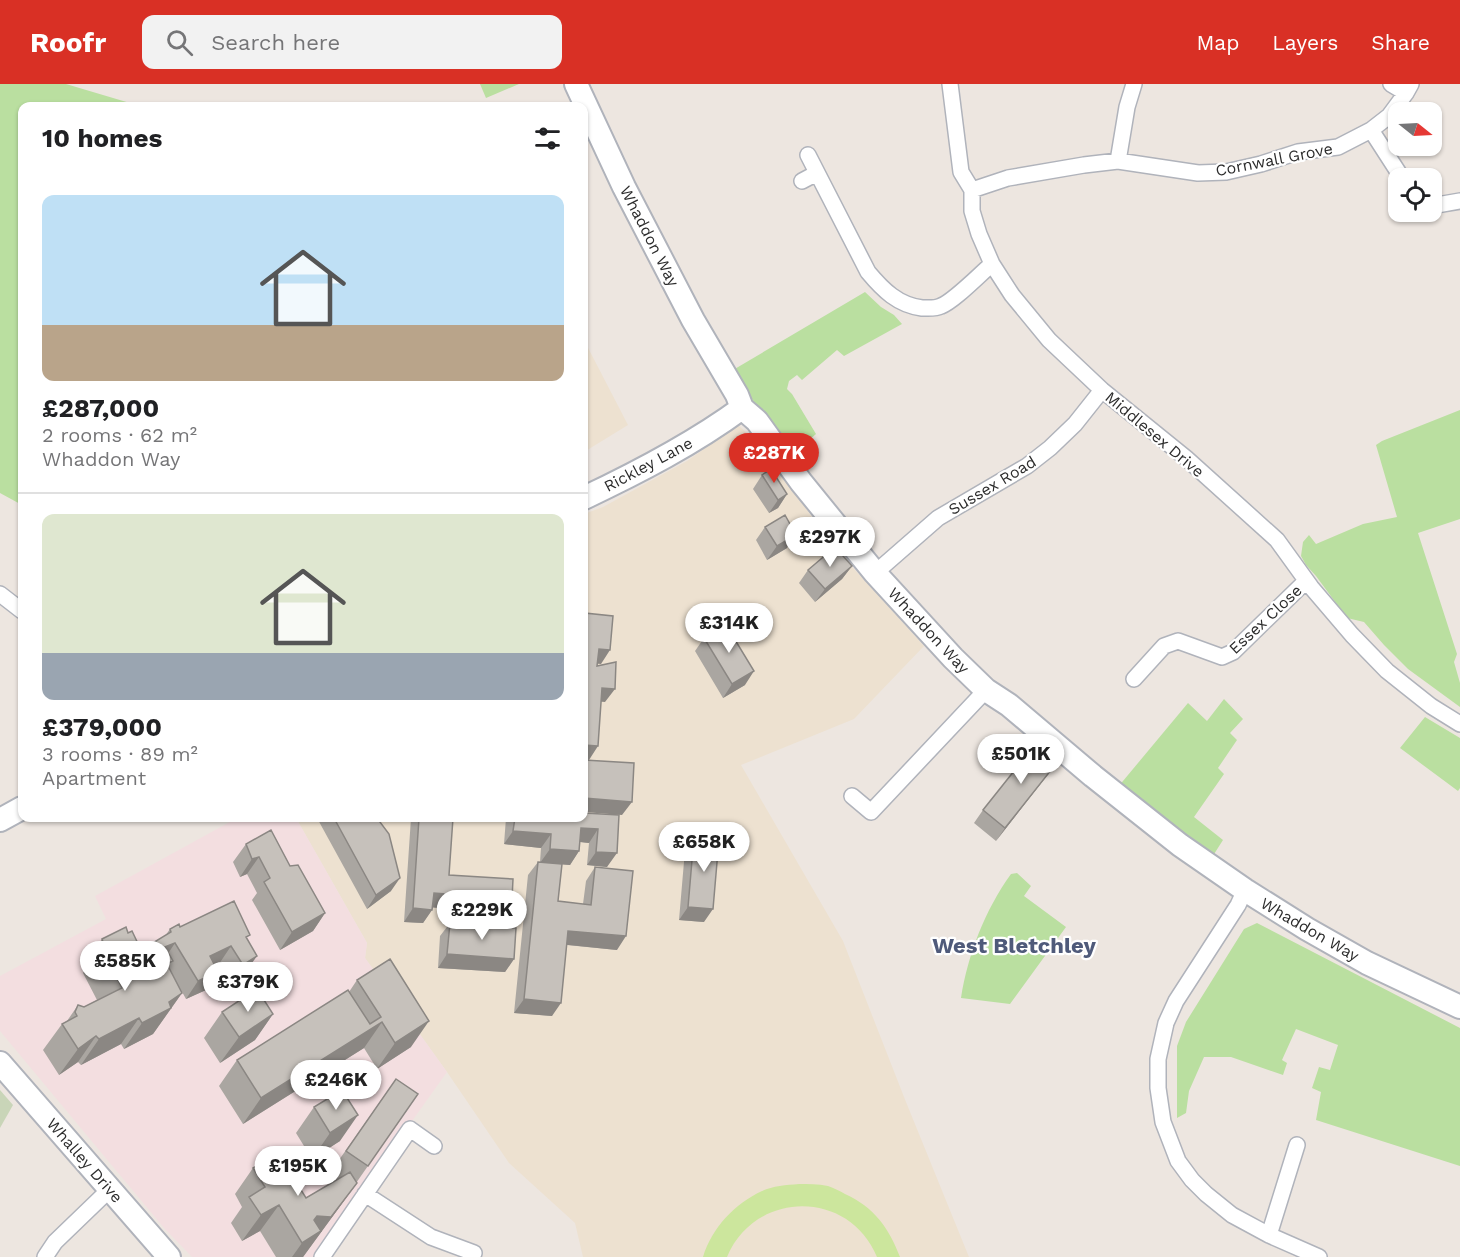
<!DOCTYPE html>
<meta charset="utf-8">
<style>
:root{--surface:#fff;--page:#f2f2f2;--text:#202124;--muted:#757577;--line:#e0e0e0;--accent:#d93025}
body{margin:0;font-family:"Work Sans",sans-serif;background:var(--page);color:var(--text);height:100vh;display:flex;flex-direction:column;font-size:22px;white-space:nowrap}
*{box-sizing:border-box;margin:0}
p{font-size:20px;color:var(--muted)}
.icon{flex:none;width:33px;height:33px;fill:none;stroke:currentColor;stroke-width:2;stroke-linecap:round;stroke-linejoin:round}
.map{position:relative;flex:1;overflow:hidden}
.panel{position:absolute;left:18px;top:18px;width:570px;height:720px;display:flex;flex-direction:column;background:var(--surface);border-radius:12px;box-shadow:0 2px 4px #0004}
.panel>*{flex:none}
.needle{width:39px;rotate:108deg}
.fabs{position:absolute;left:1388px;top:18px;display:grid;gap:12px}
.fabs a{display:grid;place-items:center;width:54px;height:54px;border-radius:12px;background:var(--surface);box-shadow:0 2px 4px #0004;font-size:30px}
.price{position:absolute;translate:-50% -51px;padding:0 14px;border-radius:21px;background:#fff;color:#222;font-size:20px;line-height:39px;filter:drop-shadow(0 2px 3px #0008)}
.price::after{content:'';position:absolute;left:50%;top:36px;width:18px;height:14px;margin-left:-9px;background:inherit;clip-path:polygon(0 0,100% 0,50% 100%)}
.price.current{background:var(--accent);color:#fff}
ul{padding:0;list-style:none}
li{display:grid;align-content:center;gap:12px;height:318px;padding:0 24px}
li+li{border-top:2px solid var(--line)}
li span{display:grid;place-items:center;height:186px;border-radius:12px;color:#555}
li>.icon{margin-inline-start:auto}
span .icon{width:108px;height:108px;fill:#fffc;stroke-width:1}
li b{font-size:26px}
h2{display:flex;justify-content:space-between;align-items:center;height:72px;padding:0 24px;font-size:26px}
header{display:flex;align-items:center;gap:36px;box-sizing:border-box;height:84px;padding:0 30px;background:var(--accent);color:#fff}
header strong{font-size:28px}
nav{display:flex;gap:33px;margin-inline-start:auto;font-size:21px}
.search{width:420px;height:54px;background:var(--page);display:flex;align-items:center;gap:15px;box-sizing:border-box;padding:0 21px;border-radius:12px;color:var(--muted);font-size:22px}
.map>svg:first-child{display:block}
.education{fill:#ede1d0}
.medical{fill:#f3dee0}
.green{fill:#badfa0}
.cemetery{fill:#c9d5b8}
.pitch{fill:#cce69d}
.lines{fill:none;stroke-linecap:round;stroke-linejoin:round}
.street-casing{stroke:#b0b3bb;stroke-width:18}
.secondary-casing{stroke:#b0b3bb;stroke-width:26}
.street{stroke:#fff;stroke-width:15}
.secondary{stroke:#fff;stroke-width:22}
.wall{fill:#aaa6a1}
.shaded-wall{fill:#8b8783}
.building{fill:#c6c1bb;stroke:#8b8783;stroke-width:1.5}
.labels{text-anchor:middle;stroke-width:4.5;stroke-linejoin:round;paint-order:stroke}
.street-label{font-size:16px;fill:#2c2c2c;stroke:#fff}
.district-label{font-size:22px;font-weight:bold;fill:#4f5a7a;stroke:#fff}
</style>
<header>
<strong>Roofr</strong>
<div class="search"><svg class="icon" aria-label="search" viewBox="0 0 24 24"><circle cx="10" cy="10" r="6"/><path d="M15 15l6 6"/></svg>Search here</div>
<nav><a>Map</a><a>Layers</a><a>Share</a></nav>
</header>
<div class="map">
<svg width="1460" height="1173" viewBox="0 0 1460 1173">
<rect width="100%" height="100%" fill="#ede6e0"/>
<path class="education" d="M584,256L628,341L584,368Z
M738,341L770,370L825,453L924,562L854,635L741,681L843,857L906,1018L969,1173H583L575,1139L509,1079L447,988L365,874L367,859L296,734H584V430L603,423L687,377Z"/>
<path class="medical" d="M237,734H296L367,859L365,874L447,988L315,1173H192L164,1144L0,947V892L106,835L95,812Z"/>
<path class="green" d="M0,0H66L140,22H22V421L0,409Z
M480,0H519L486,14Z
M865,208L881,223L894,231L902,240L844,272L837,266L802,296L797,291L789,297L787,305L792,310L816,350L790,373L733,286Z
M1460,326V435L1418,449L1457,570L1454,578L1460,599V623L1408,585L1384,561L1364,538L1347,534L1316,492L1306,481L1301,472L1303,458L1309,451L1316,460L1363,440L1397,433L1376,361L1382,357Z
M1224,615L1243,635L1230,649L1237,656L1218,684L1224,690L1194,733L1223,756L1209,778L1118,703L1188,619L1207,637Z
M1425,633L1460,654V704L1458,707L1400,664Z
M1017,789L1031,802L1024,812L1066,843L1010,920L961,914C968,870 985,826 1011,790Z
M1257,839L1460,944V1082L1316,1036L1321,1008L1312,1004L1319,983L1330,986L1338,961L1296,945L1282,976L1287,979L1283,991L1231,973H1204L1189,1007L1186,1029L1177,1034V962L1186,938L1244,845Z"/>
<path class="cemetery" d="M0,1006L13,1021L0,1044Z"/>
<path class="pitch" d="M799,1100C808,1100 818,1100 828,1102C834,1104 840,1107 845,1110C874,1123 889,1144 900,1173H877C849,1105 755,1106 727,1173H703C712,1144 734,1120 762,1107C773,1102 786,1101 799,1100Z"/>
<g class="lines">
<g class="street-casing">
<path id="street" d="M950,0L961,88L972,106V127L979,150L992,180L1012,211L1049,256L1102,306L1186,374L1277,456L1311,503L1352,551L1387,587L1431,622L1460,640
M1391,0L1406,9
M1371,46L1402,94
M808,71L868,188C883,206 898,221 922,224C928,224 935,225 941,222C954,217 980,190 992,180
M1118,77L1127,23L1134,0
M802,97L817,89
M972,106L1008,94L1084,81L1118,77L1198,89L1226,88L1261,80L1298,68L1338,63L1371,46L1389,32L1406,9L1411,0
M1431,119L1437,121L1460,117
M875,489L938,434L1027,382L1050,364L1075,340L1102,306
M0,510L22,527
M1134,595L1164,562L1178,557L1222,573L1233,568L1306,497
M852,712L871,728L986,606
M1245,806L1238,821L1176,917L1166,939L1158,975V1004L1163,1038L1178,1077L1192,1096L1206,1110L1232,1131L1269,1151L1319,1173
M365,1110L431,1153L474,1169
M1269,1151L1297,1061
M45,1173L55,1158L110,1105
M322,1173L410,1045L434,1062"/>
</g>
<g class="secondary-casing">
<path id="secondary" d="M576,0L624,103L693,236L737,311L742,324L757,337L801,398L875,489L953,574L986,606L1009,621L1093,692L1180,761L1245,806L1307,845L1367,879L1460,923
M584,414C639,388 693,360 742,324
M0,736L22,724
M0,979L169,1173"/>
</g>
<use href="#street" class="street"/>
<use href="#secondary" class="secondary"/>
</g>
<path class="wall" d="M762,391L787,410L778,424L769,429L753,405Z
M765,443L787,464L767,476L756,456Z
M852,482L842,495L815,518L799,499L808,486Z
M704,554L745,601L723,614L695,567Z
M1049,689L996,757L974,739L983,726Z
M619,731L607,783L587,781L589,759L580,758L579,767L570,781L562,780L558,817L583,820L586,797L595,783L617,866L567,861L552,932L514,929L528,791L538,778H540L541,764L504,760L506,734H584Z
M317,734H377L391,807L367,825Z
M411,734H453L449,791L502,828L433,823L432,826L423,839L404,838Z
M694,753L704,838L679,836L685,766Z
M246,760L290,782L325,829L313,847L280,866L252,816L257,809L247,790L240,793L233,778Z
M450,839L514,875L505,888L438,884L440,852Z
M180,843L247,855L244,890L230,899L219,880L215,882L218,888L206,906L186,915L181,906L182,909L153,950L124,965L121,960L81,981L78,978L59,991L43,966L62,940L67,937L78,921L84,923L97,916L83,889L85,886L84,881L102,855L128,849L143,871L151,860L165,852L170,845Z
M357,896L411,963L377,985L364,964L243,1040L219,1002L237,976L349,908Z
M222,928L273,930L255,956L220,979L204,954Z
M396,995L418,1010L338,1125L303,1173H276L260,1147L242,1157L231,1139L242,1123L235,1110L253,1084L306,1114L334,1097L327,1093Z
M314,1023L340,1057L312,1075L296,1049Z"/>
<path class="shaded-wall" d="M787,410L778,424L769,429L778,416Z
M796,451L787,464L767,476L777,462Z
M852,482L842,495L815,518L825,505Z
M599,565L610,566L601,580L589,579Z
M754,587L745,601L723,614L732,600Z
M602,604L615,605L605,618L593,617Z
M584,661L598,662L589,676L584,675Z
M1059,676L1049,689L996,757L1005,744Z
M584,714L632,718L622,731L584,728Z
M581,744L598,745L589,759L572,757Z
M513,747L551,750L541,764L504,760Z
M550,765L579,767L570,781L540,779Z
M596,768L617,769L607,783L587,781Z
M259,773L247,790L240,793L252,775Z
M400,794L391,807L367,825L376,811Z
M434,809L512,815L502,828L424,823Z
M688,823L713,825L704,838L679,836Z
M413,824L432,826L423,839L404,838Z
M325,829L313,847L280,866L292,848Z
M568,847L626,852L617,866L559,860Z
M175,859L163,877L165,863Z
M231,862L219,880L198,890L210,872Z
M447,870L514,875L505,888L438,884Z
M257,872L244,890L230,899L243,881Z
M218,888L206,906L186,915L198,897Z
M182,909L153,950L124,965L142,939L169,918Z
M524,915L561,919L552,932L514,929Z
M273,930L255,956L220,979L239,953Z
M139,934L121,960L81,981L99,955Z
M429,937L411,963L377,985L395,959Z
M382,938L364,964L243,1040L261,1014Z
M96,952L78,978L59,991L78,965Z
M358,1031L340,1057L312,1075L330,1049Z
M357,1099L303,1173H292L302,1159L301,1158L317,1132Z
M279,1121L260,1147L242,1157L261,1131Z"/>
<path class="building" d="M771,385L787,410L778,416L762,391Z
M785,431L796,451L777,462L765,443Z
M835,463L852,482L825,505L808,486Z
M584,505L587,506L585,529L613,532L610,566L599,565L597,582L616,578L615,605L602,604L598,662L584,661Z
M726,541L754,587L732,600L704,554Z
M1037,658L1059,676L1005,744L983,726Z
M584,676L634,679L632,718L584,714Z
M584,729L619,731L617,769L596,768L598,745L581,744L579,767L550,765L551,750L513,747L515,734H584Z
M334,734H377L389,750L400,794L376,811Z
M419,734H453L449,791L513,795L512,815L434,809L432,826L413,824Z
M271,746L290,782L298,781L325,829L292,848L264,798L270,794L259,773L252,775L246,760Z
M694,753L719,755L713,825L688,823Z
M538,778L562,780L558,817L591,821L595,783L633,787L626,852L568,847L561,919L524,915Z
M234,817L250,851L246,853L257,872L243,881L231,862L210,872L218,888L198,897L175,859L165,863L173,877L162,882L151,860L171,848L170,845L179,840L180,843Z
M450,839L516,844L514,875L447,870Z
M126,843L128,849L132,847L151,887L167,880L182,909L169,918L171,924L142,939L139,934L99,955L96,952L78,965L62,940L77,932L75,928L78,921L84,923L122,904L101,863L104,861L102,855Z
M390,875L429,937L395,959L382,938L261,1014L237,976L348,906L370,940L381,933L357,896Z
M257,905L273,930L239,953L222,928Z
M396,995L418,1010L368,1082L346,1067Z
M342,1006L358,1031L330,1049L314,1023Z
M278,1069L306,1114L350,1088L357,1099L331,1133L317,1132L314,1136L321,1147L302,1159L279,1121L261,1131L249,1113L265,1103L253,1084Z"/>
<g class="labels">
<g class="street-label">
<text transform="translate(1274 75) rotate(-11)" y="6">Cornwall Grove</text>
<text transform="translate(650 152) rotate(63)" y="6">Whaddon Way</text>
<text transform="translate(1155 350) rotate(40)" y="6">Middlesex Drive</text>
<text transform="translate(648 380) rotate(-28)" y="6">Rickley Lane</text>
<text transform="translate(992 401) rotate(-31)" y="6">Sussex Road</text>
<text transform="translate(1265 535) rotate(-43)" y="6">Essex Close</text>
<text transform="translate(929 546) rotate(47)" y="6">Whaddon Way</text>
<text transform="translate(1310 845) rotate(30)" y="6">Whaddon Way</text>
<text transform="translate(85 1076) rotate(49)" y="6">Whalley Drive</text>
</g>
<g class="district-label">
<text x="1014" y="869">West Bletchley</text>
</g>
</g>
</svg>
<div class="fabs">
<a><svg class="needle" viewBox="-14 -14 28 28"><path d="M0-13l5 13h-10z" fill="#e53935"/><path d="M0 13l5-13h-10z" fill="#757577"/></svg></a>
<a><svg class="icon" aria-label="locate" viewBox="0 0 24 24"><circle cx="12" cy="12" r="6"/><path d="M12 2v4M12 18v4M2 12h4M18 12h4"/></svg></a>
</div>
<b class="price current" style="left:774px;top:400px">£287K</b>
<b class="price" style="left:830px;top:484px">£297K</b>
<b class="price" style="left:729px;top:570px">£314K</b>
<b class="price" style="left:1021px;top:701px">£501K</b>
<b class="price" style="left:704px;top:789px">£658K</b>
<b class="price" style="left:482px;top:857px">£229K</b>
<b class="price" style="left:125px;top:908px">£585K</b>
<b class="price" style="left:248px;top:929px">£379K</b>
<b class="price" style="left:336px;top:1027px">£246K</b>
<b class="price" style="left:298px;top:1113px">£195K</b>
<section class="panel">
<h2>10 homes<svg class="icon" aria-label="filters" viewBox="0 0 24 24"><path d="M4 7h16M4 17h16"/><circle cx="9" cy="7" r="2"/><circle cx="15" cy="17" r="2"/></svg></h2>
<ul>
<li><span style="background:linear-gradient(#bfe0f5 70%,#b9a48a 0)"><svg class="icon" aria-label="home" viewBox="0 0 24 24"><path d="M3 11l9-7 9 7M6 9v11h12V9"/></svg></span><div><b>£287,000</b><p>2 rooms · 62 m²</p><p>Whaddon Way</p></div></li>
<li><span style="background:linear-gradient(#dfe7d0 75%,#9aa5b1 0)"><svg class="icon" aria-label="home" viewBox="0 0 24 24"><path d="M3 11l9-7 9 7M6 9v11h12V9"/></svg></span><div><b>£379,000</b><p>3 rooms · 89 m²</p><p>Apartment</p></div></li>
</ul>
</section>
</div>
